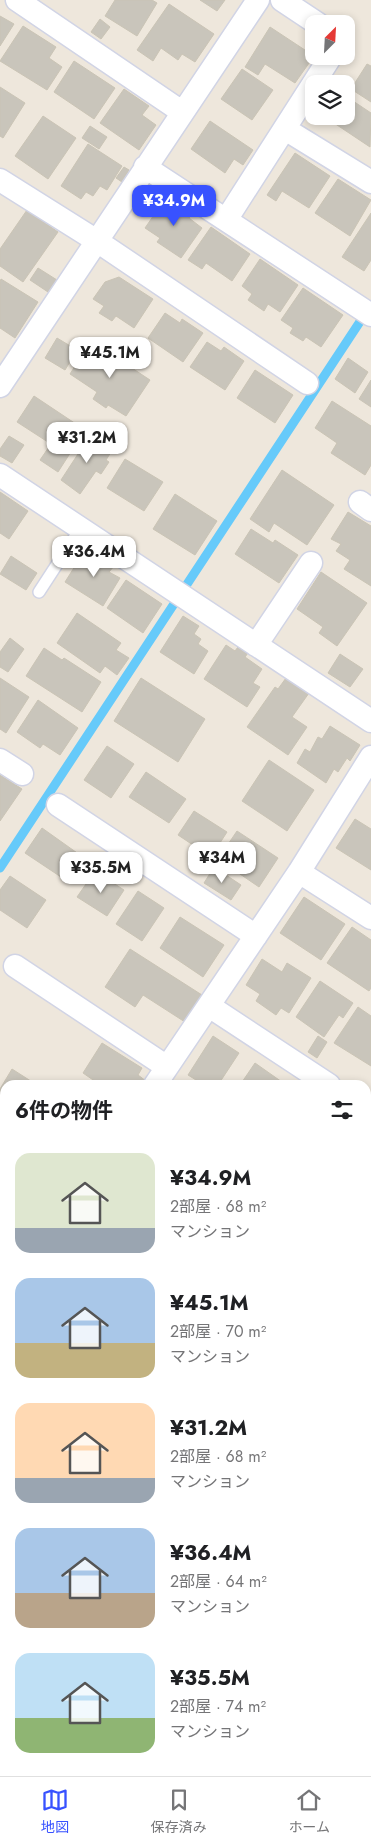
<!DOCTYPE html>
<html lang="ja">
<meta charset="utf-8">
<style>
:root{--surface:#fff;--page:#f2f2f2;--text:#202124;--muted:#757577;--line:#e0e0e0;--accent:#3852ff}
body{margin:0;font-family:Jost,"Noto Sans JP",sans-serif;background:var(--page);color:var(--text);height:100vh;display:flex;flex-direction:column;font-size:19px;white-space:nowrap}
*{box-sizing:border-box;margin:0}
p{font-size:16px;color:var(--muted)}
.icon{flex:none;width:28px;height:28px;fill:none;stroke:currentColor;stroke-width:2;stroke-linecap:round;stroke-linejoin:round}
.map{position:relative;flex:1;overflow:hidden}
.side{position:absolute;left:0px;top:1080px;width:371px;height:696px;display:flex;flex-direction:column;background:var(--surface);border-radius:15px 15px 0 0;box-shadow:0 2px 8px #0003}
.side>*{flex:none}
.needle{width:32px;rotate:24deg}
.tools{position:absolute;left:305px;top:15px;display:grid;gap:10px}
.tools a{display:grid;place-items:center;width:50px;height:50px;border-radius:10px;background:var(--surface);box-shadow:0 2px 8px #0003;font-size:25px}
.price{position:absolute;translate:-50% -42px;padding:0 11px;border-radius:10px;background:#fff;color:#222;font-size:16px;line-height:32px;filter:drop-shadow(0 1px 2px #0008)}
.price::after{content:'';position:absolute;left:50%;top:30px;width:15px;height:11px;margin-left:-8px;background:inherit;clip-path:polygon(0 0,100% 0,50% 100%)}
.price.current{background:var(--accent);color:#fff}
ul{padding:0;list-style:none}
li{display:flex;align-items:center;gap:15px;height:125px;padding:0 15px}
li span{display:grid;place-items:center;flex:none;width:140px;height:100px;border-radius:15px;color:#555}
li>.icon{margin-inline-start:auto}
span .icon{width:60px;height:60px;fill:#fffc;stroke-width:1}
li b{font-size:21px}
h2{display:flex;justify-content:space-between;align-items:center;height:60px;padding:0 15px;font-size:21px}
.menu{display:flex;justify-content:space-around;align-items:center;height:70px;border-top:1px solid var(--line);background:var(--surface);font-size:14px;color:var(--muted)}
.menu a{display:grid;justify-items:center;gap:2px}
.menu .current{color:var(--accent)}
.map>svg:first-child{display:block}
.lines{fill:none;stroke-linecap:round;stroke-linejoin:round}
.stream{stroke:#66cafa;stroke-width:9}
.river{stroke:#66cafa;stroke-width:52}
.building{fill:#c9c5bb;stroke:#cac4b5}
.lane-casing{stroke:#d1d4e5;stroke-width:14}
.street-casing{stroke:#d1d4e5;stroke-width:25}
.lane{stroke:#fff;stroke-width:11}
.street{stroke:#fff;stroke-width:22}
</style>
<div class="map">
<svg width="371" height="1776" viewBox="0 0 371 1776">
<rect width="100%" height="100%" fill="#eee7dc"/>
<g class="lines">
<path class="stream" d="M0,868L367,311"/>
<path class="river" d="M366,1674L371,1667
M298,1776L301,1771"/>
</g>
<path class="building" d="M115,0H152L157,3L137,36L105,16Z
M200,0H225L217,11Z
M169,4L214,34L195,62L182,54L178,60L161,48L153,61L137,50Z
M0,16L14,24L0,46Z
M100,19L110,27L101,39L91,32Z
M23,26L56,47L49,58L62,67L47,90L0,61Z
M270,27L314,56L295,83L265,64L258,75L245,67Z
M74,61L115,88L94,119L54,92Z
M367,64L371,66V102L351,89Z
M242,69L273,90L252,120L221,99Z
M0,87L25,103L3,138L0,136Z
M124,89L149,106L142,115L156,125L139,150L100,123Z
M350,99L371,113L370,147L334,123L338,116H346V104Z
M43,116L76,138L48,179L15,156Z
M210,121L253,150L243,165L234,159L225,173L191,149Z
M90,126L107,137L99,149L82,138Z
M88,144L122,166L107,190L100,186L93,196L86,192L81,199L61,186Z
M295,153L330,176L309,208L282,191L276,201L267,195Z
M124,167L129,170L122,182L116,178Z
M338,179L371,200L350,236L315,213Z
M167,196L192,214L189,218L202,228L181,258L157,242L160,238L145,228Z
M27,210L58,232L23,282L0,266V249Z
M371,213V260L364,271L342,257Z
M211,227L250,254L232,281L206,263L202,269L188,260Z
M260,259L298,285L280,312L268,304L264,311L248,300L252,294L242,286Z
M38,268L57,280L48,292L30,280Z
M119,277L153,299L134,328L116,316L112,321L99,313L104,306L93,299L105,282Z
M1,279L38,302L15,338L0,328V282Z
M303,288L343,315L321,347L306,337L303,341L290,333L293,328L281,320Z
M165,313L180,323L182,319L203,333L183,362L148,338Z
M57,338L77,350L65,370L45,358Z
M91,341L150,380L126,416L108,405L106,408L93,399L97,392L70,374Z
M207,342L221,351L224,347L244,361L225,390L190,367Z
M348,358L368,372L355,393L335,379Z
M255,370L293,395L275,423L237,398Z
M371,380V407L359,399Z
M34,396L85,430L58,472L40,460L51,444L17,422Z
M332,401L371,426V465L365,475L331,453L337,443L315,428Z
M91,434L113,449L106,460L109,462L101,474L96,471L80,494L61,480Z
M9,436L24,445L12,463L0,456V449Z
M125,459L163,482L144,511L107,488Z
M282,470L334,505L307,545L274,523L269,532L250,519Z
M0,492L28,511L9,539L0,533Z
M175,494L217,521L195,555L153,529Z
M348,512L371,526V586L344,569L350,560L336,551L341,544L331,539Z
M251,529L273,543L275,540L298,555L279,583L235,554Z
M93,552L114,566L109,572L120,578L103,606L65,582L82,555L88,559Z
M11,556L37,573L26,590L0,574Z
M321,572L367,603L337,646L319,633L323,627L297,609Z
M126,580L162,604L143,633L107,608Z
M77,613L121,643L116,650L129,658L117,675L105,666L100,673L57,643Z
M183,616L199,626L194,634L201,639L198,644L208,651L194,674L160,652Z
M10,638L24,649L8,672L0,667V652Z
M226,645L235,651L238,647L248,653L245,657L262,669L253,683L260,687L247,707L204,679Z
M44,648L62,660L64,658L101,682L82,712L26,676Z
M340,654L363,669L350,687L328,673Z
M0,678L29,697L6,733L0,729Z
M141,678L205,719L178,762L114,721Z
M286,678L309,693L292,717L307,727L288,755L247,727L275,687L278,689Z
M38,700L78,728L60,755L43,744L40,748L17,732Z
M330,726L360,745L350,761L347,758L338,772L334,769L326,783L297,763L305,749L310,752L318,737L322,739Z
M107,746L134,764L111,798L84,780Z
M269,760L314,790L287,831L242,801Z
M146,772L186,799L169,823L129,797Z
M0,775L22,789L0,821Z
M194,811L227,832L211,857L178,835Z
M355,819L371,829V870L336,848Z
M42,828L80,855L64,879L25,853Z
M237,831L278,858L259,887L218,859Z
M214,867L241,885L231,900L204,883Z
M95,871L124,890L107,916L77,897Z
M10,876L46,900L27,928L0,910V890Z
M138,891L164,908L142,941L116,924Z
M304,897L345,924L321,960L280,933Z
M180,917L224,945L203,977L160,948Z
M352,927L371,940V988L369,991L327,963Z
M130,949L202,995L185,1022L143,995L135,1007L105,987Z
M262,959L282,972L287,963L311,978L289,1013L281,1008L276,1015L256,1001L260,994L246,985Z
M320,981L353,1003L343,1018L339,1015L324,1037L296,1017Z
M358,1007L371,1016V1066L334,1043Z
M213,1036L239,1053L218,1085H204L188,1075Z
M318,1036L327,1042L317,1058L308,1052Z
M102,1043L142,1068L138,1075L146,1081L144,1085H93L96,1082L83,1073Z
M255,1063L282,1082L280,1085H240Z
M12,1069L37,1085H5V1110L0,1107V1089Z
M368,1127L371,1129V1183L366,1180V1130Z
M371,1221V1268L366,1265V1228Z
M366,1319L371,1322V1331L366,1339Z
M5,1347V1399L0,1396L3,1390L0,1388V1354Z
M366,1394L371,1397V1447L366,1444Z
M0,1461L5,1465V1513L0,1510Z
M369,1503L371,1504V1548L366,1545V1507Z
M0,1529L5,1532V1551L0,1559Z
M0,1634L5,1637V1692L0,1688Z
M370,1748L371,1776H352L355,1771H366V1753Z
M24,1771H70L67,1776H30Z
M184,1771H214L221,1776H181Z"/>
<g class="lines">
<g class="lane-casing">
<path id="lane" d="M39,592L80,529"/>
</g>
<g class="street-casing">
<path id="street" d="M17,0L182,112
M282,0L318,24
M285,129L371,182
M145,167L371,315
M0,180L97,241L307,383
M226,220L331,56
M0,386L258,0
M0,475L371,721
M360,502L371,510
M256,645L311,563
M0,760L22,774
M58,805L256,936
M299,872L371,918
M15,966L167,1067
M209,1006L329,1085
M155,1085L299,872L371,757
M366,1109L371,1112
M0,1135L5,1138
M0,1243L5,1246
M366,1294L371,1297
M0,1306L5,1299
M0,1427L5,1430
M366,1485L371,1488
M0,1617L5,1621
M366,1735L371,1727
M0,1738L5,1730
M152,1776L155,1771
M340,1776L343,1771"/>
</g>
<use href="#lane" class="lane"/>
<use href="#street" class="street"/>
</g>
</svg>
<div class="tools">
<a><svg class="needle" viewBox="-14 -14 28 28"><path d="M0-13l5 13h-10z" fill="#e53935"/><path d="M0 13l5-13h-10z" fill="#757577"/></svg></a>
<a><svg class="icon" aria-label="layers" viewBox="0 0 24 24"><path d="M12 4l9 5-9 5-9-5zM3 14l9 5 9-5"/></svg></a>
</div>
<b class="price current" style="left:174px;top:227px">¥34.9M</b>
<b class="price" style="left:110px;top:379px">¥45.1M</b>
<b class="price" style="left:87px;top:464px">¥31.2M</b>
<b class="price" style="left:94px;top:578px">¥36.4M</b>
<b class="price" style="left:222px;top:884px">¥34M</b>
<b class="price" style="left:101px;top:894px">¥35.5M</b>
<section class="side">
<h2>6件の物件<svg class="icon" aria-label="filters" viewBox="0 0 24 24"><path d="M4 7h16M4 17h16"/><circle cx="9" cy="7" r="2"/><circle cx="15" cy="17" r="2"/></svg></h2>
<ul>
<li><span style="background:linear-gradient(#dfe7d0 75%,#9aa5b1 0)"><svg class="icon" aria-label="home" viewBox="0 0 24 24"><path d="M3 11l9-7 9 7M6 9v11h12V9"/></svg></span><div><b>¥34.9M</b><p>2部屋 · 68 m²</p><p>マンション</p></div></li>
<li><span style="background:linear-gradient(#a9c7e8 65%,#c2b280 0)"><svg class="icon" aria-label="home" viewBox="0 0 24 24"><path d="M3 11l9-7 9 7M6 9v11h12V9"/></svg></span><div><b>¥45.1M</b><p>2部屋 · 70 m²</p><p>マンション</p></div></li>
<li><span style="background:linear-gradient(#ffd9b3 75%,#9aa5b1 0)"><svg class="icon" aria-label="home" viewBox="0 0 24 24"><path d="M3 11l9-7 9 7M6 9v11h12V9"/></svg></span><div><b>¥31.2M</b><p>2部屋 · 68 m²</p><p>マンション</p></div></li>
<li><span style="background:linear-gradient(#a9c7e8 65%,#b9a48a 0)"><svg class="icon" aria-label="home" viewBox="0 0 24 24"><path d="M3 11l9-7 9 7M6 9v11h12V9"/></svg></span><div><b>¥36.4M</b><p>2部屋 · 64 m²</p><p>マンション</p></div></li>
<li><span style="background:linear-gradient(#bfe0f5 65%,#8fb573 0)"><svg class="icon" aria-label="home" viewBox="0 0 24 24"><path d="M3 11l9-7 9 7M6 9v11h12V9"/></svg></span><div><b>¥35.5M</b><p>2部屋 · 74 m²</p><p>マンション</p></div></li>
</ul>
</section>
</div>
<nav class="menu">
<a class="current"><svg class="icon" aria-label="map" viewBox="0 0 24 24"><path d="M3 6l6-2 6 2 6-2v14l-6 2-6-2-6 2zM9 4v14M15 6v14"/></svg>地図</a>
<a><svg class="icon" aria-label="saved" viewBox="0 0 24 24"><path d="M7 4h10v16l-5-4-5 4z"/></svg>保存済み</a>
<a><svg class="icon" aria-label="home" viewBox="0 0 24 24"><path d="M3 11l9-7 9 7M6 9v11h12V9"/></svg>ホーム</a>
</nav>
